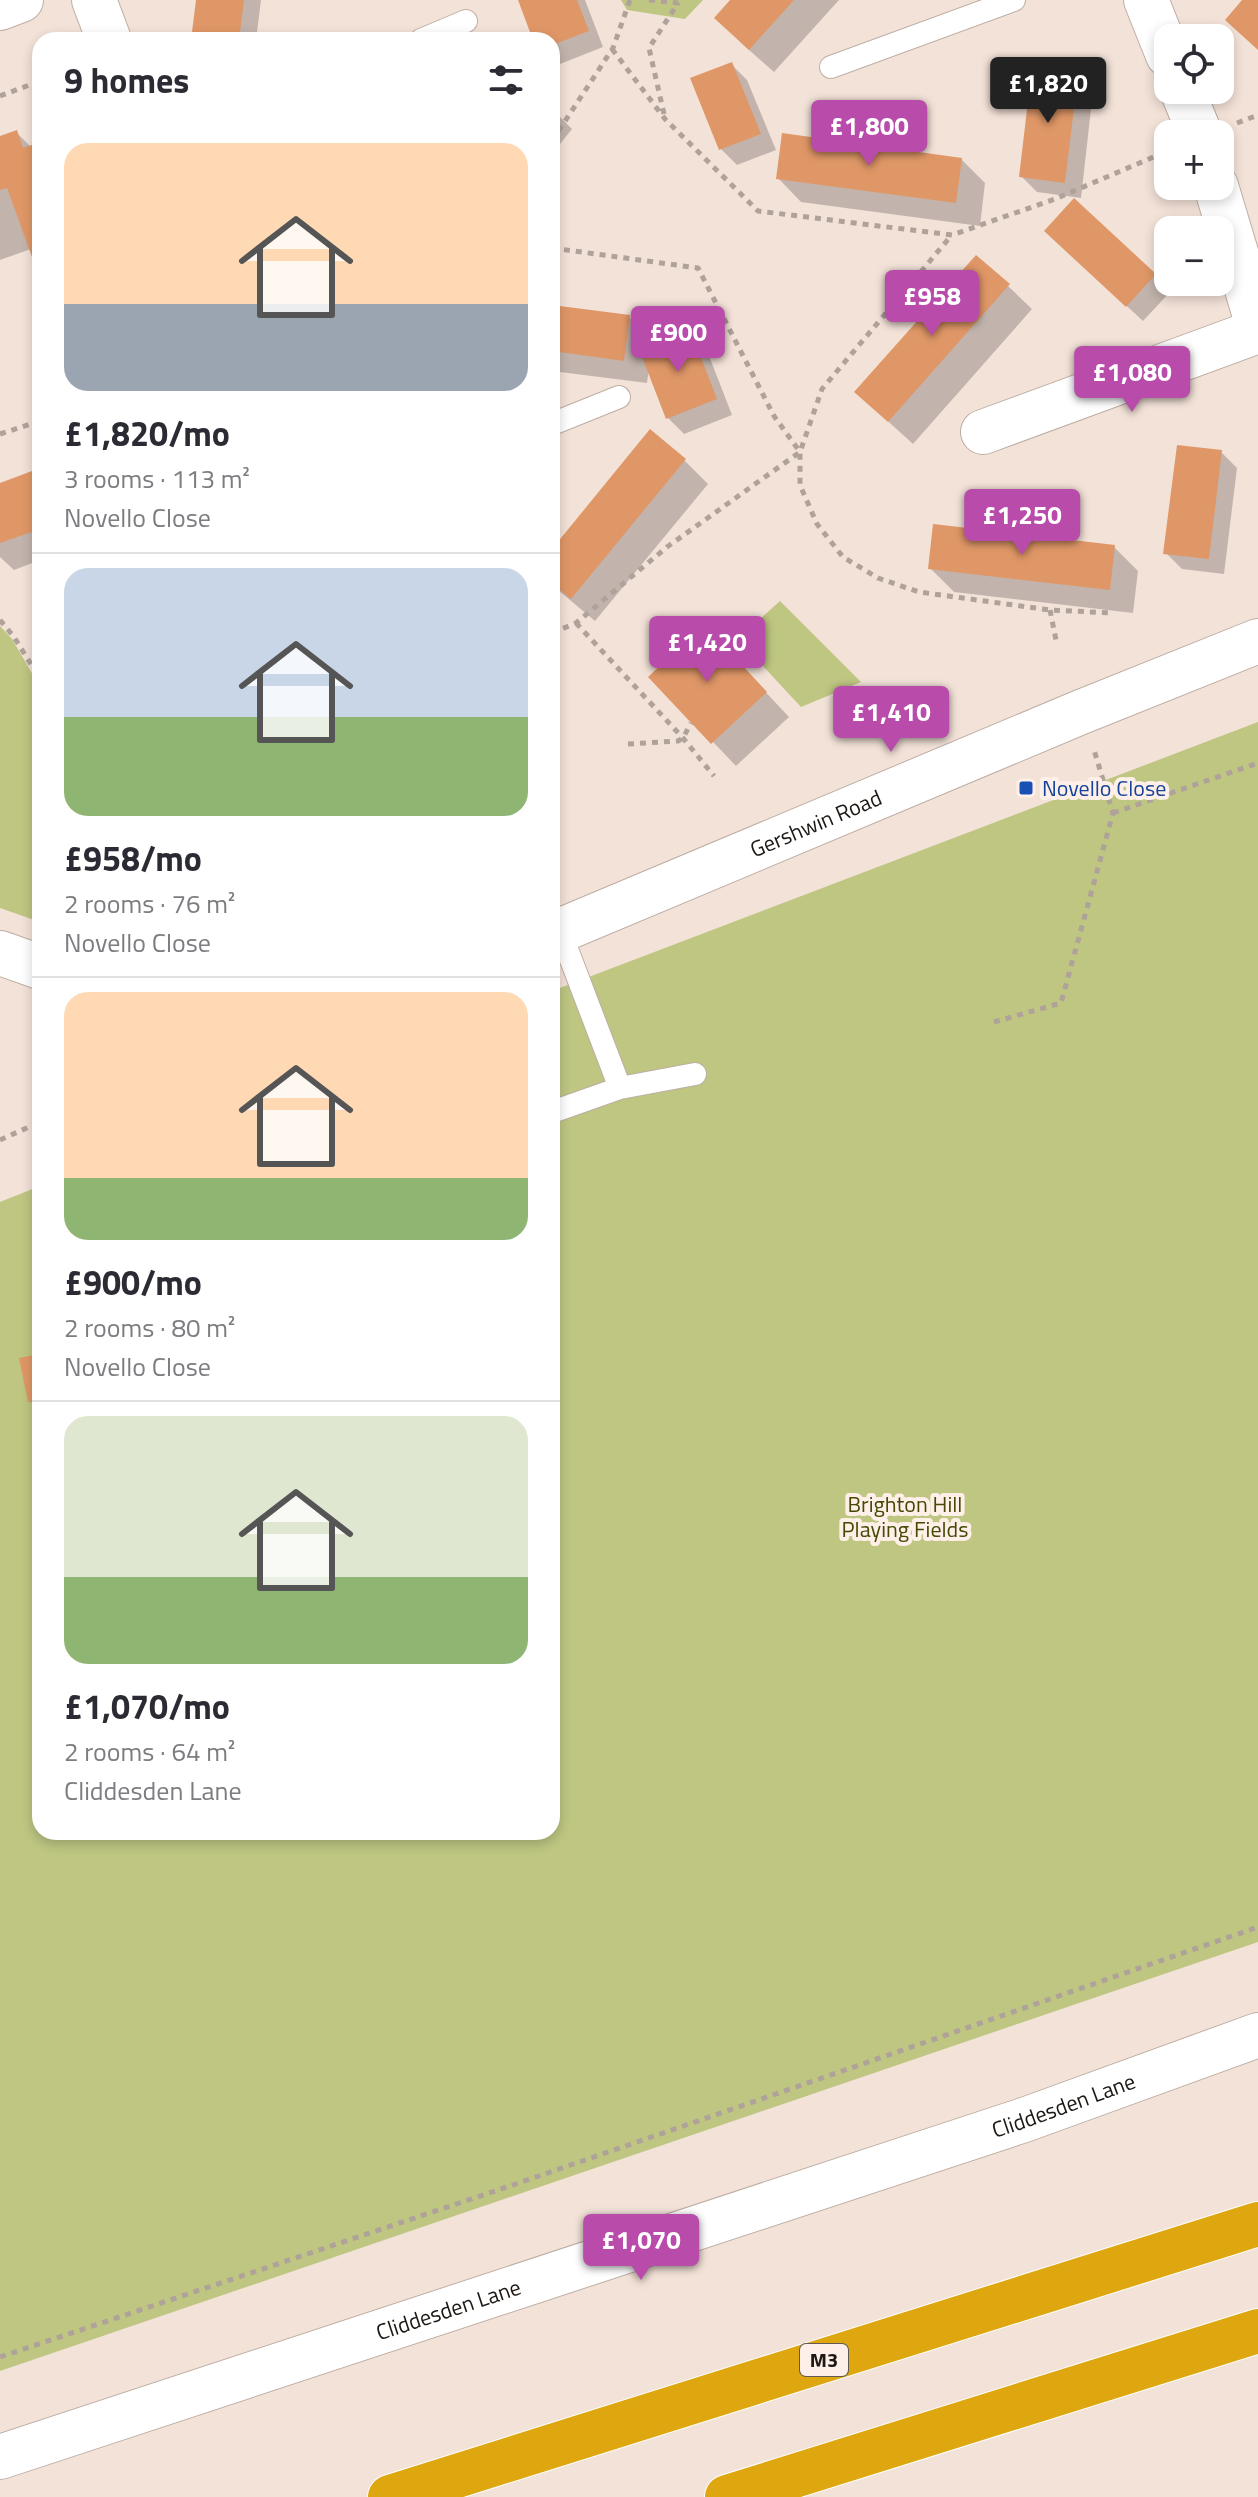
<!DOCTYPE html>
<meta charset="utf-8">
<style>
:root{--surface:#fff;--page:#f7f7f7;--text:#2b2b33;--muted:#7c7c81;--line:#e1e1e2;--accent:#b94cab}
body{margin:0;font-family:"Titillium Web",sans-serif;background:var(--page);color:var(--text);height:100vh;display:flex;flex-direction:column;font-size:30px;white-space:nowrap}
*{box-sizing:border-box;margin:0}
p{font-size:26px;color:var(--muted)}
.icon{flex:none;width:44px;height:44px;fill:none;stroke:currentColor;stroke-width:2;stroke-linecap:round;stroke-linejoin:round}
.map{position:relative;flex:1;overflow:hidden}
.drawer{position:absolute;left:32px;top:32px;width:528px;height:1808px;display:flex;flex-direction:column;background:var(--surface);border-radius:24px;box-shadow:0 4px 12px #0003}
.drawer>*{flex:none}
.buttons{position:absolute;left:1154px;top:24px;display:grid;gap:16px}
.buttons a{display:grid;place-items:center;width:80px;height:80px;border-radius:16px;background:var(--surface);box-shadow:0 4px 12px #0003;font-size:40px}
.price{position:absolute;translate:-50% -68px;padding:0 18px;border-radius:8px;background:var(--accent);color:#fff;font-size:26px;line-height:52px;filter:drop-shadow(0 2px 4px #0008)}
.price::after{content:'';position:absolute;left:50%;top:48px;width:24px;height:18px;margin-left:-12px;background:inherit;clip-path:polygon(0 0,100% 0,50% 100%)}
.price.selected{background:#222;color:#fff}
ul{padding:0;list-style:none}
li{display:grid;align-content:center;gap:16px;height:424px;padding:0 32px}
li+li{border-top:2px solid var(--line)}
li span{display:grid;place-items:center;height:248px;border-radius:24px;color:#555}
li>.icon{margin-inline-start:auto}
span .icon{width:144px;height:144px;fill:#fffc;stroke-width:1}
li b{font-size:34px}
h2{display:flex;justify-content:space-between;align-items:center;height:96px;padding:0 32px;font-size:34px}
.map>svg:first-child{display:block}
.green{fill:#bec682}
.shadow{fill:#0003}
.building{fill:#e09767}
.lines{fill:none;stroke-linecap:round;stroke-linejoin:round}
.service-casing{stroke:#beaea4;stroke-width:24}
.minor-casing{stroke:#beaea4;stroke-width:46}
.tertiary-casing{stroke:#beaea4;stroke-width:46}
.motorway-casing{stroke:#fff;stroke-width:46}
.path{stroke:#afa29a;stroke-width:5;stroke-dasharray:6 6;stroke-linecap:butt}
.service{stroke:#fff;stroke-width:22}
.minor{stroke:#fff;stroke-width:44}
.tertiary{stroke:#fff;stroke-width:44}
.motorway{stroke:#dfa70f;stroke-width:44}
.transit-dot{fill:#1a4fb4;stroke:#fef0e8;stroke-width:3}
.labels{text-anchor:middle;stroke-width:8;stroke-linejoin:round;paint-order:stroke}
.shield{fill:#fef0e8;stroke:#605954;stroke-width:2}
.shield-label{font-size:20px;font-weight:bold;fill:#1d1814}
.transit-label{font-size:22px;fill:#164399;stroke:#fef0e8;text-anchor:start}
.street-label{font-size:22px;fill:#1d1814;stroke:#fef0e8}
.park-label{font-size:22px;fill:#454906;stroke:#fef0e8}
</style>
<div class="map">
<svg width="1258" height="2497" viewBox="0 0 1258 2497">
<rect width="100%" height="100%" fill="#f3e2d8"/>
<path class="green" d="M621,0H703L685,19L627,10Z
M780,601L861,682L801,707L738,639Z
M0,626L12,639L40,687V922L0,908Z
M1258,722V1942L0,2371V1202L40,1186V1832H552V991Z"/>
<path class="shadow" d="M198,0H261L256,40H193Z
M520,0H585L603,47L555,66L552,62V40H536Z
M732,0H839L774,72L740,42Z
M731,64L747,80L776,150L737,165L721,149Z
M1077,75L1093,91L1081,198L1037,192L1021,176Z
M552,109L572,129L552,154Z
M16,132L31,147L40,144V274L31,249L0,260V138Z
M961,159L985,183L980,226L801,202L778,178Z
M1075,201L1171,291L1143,321L1063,247Z
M1008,286L1032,309L913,444L881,415Z
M552,307L629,317L653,341L652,346L690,332L706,348L732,415L684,434L668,418L649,369L647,383L552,371Z
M1221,452L1237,468L1224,574L1182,569L1166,553Z
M684,460L708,484L595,621L552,585V552Z
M40,470V560L14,570L0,557V485Z
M1114,547L1138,571L1133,613L954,592L930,568Z
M727,651L789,717L736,766L651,677Z
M40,1356V1410L30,1401Z"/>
<path class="building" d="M196,0H244L239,40H191Z
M518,0H577L589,31L552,45V40H533Z
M730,0H794L749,50L714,18Z
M1242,0H1258V50L1225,20Z
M732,62L761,134L719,150L690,78Z
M1032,67L1078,74L1065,183L1019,177Z
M17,130L23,148L40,142V279L7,188L0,190V136Z
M782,133L962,158L956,203L776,179Z
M1074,198L1156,274L1126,307L1044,231Z
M976,255L1010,284L888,422L854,392Z
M552,305L630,315L624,361L552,351Z
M690,329L717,399L666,419L639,349Z
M650,429L686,459L571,599L552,584V549Z
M1177,445L1222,450L1209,559L1163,554Z
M40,468V529L0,543V483Z
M933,524L1115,545L1110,590L928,569Z
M704,624L767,692L711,744L648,677Z
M40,1354V1399L28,1402L19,1358Z"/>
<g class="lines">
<g class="service-casing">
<path id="service" d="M421,40L466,21
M831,67L1014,0
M552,424L619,397
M560,931L620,1088
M552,1112L620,1088L695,1074"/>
</g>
<g class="minor-casing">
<g id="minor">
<path d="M94,0L109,40"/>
<path d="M1146,0L1168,55"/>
<path d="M0,8L21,0"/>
<path d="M1182,90L1200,134"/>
<path d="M1216,186L1258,326"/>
<path d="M983,432L1258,331"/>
<path id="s1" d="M552,934L1081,712L1258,641"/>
<path d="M0,953L40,967"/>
</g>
</g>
<g class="tertiary-casing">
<g id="tertiary">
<path id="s2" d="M0,2457L1024,2120L1258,2035"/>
</g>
</g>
<g class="motorway-casing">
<path id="motorway" d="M390,2497L1258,2224
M727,2497L1258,2331"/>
</g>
<path class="path" d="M649,0L678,3L681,0
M612,49L665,119L758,211L952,235L1055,199L1163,153
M0,96L40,81
M664,114L649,48L678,3
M1237,123L1258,115
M552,141L613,48L630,0
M552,248L698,268L774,416L800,452V485L817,524L843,557L878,578L919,592L1050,610L1113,613
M0,434L40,421
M1050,610L1057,645
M0,620L14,637L40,679
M576,623L683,738L714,776
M552,633L576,623L667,547L800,452L822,389L951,236
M628,744L678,741L683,738L691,723
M1113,813L1258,763
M994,1022L1061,1003L1113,813L1094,750
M0,1140L40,1122
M0,2357L510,2186L1258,1927"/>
<use href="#service" class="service"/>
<use href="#minor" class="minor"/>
<use href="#tertiary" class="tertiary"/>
<use href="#motorway" class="motorway"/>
</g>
<rect class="transit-dot" x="1018" y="780" width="16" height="16" rx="4"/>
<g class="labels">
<rect class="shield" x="800" y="2344" width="48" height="32" rx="6"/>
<g class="shield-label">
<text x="824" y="2367">M3</text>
</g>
<g class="transit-label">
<text x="1042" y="796">Novello Close</text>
</g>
<g class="street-label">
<text dy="8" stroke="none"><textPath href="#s1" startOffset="286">Gershwin Road</textPath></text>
<text dy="8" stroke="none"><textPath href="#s2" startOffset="1120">Cliddesden Lane</textPath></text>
<text dy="8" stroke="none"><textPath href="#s2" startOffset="472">Cliddesden Lane</textPath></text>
</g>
<g class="park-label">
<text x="905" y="1512">Brighton Hill<tspan x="905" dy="25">Playing Fields</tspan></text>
</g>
</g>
</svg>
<div class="buttons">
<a><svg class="icon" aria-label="locate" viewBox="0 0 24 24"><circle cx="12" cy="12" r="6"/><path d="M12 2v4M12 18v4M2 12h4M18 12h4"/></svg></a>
<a>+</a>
<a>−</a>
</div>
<b class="price selected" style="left:1048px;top:125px">£1,820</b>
<b class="price" style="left:869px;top:168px">£1,800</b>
<b class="price" style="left:932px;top:338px">£958</b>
<b class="price" style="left:678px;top:374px">£900</b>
<b class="price" style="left:1132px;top:414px">£1,080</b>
<b class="price" style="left:1022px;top:557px">£1,250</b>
<b class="price" style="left:707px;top:684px">£1,420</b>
<b class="price" style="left:891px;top:754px">£1,410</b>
<b class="price" style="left:641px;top:2282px">£1,070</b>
<section class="drawer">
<h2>9 homes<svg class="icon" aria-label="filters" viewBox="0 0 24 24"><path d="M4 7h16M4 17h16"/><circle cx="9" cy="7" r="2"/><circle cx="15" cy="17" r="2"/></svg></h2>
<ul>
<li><span style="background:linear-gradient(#ffd9b3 65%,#9aa5b1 0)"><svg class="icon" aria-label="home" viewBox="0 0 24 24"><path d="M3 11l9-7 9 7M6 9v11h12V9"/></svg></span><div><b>£1,820/mo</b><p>3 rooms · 113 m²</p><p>Novello Close</p></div></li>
<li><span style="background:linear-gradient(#c9d6e8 60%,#8fb573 0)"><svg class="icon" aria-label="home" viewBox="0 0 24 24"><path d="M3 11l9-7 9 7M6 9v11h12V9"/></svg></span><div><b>£958/mo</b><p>2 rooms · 76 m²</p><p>Novello Close</p></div></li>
<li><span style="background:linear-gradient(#ffd9b3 75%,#8fb573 0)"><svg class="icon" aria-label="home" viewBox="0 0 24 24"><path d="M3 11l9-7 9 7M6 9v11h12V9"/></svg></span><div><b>£900/mo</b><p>2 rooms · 80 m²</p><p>Novello Close</p></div></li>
<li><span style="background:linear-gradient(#dfe7d0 65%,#8fb573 0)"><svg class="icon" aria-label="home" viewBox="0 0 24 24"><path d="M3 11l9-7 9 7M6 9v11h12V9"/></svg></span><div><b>£1,070/mo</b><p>2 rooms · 64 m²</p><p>Cliddesden Lane</p></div></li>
</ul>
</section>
</div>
